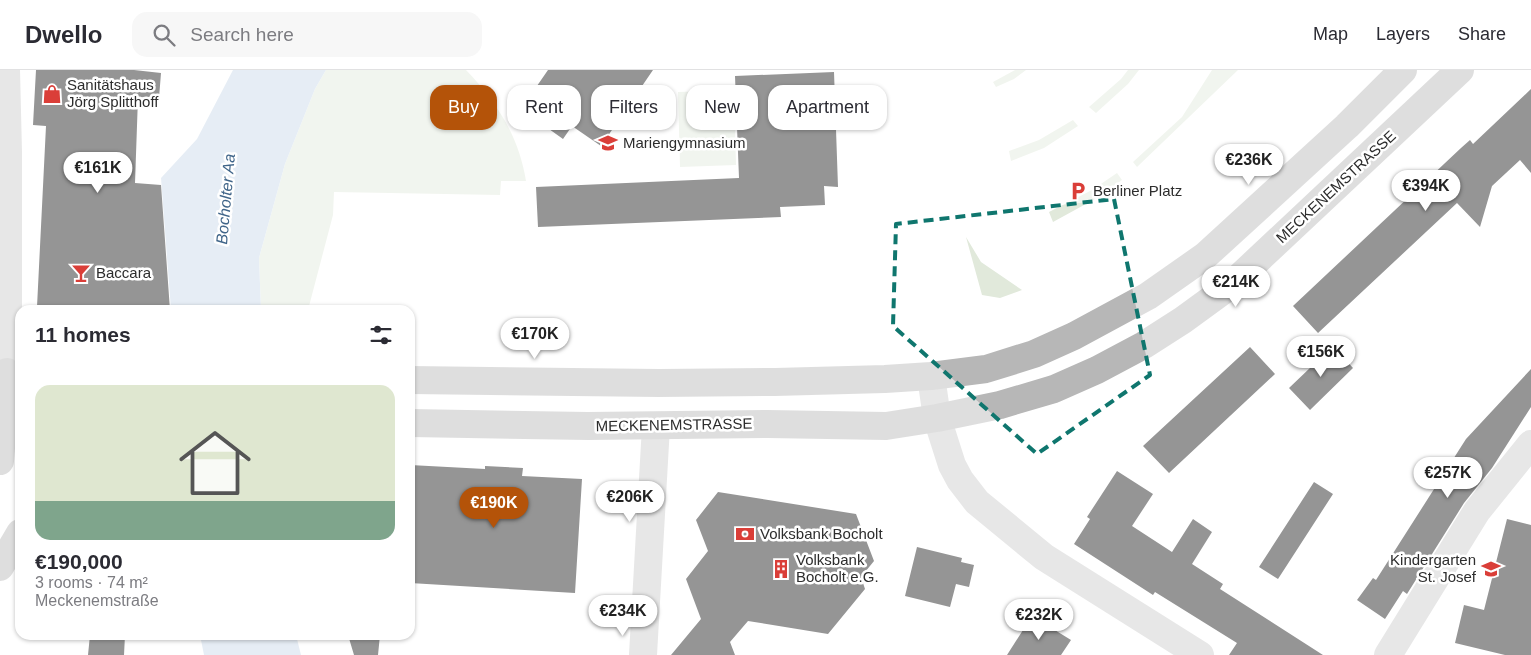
<!DOCTYPE html>
<meta charset="utf-8">
<style>
:root{--surface:#fff;--page:#f7f7f7;--text:#2b2b33;--muted:#7c7c81;--line:#e1e1e2;--accent:#b45309}
body{margin:0;font-family:Arial,sans-serif;background:var(--page);color:var(--text);height:100vh;display:flex;flex-direction:column;font-size:19px;white-space:nowrap}
*{box-sizing:border-box;margin:0}
p{font-size:16px;color:var(--muted)}
.icon{flex:none;width:28px;height:28px;fill:none;stroke:currentColor;stroke-width:2;stroke-linecap:round;stroke-linejoin:round}
.map{position:relative;flex:1;overflow:hidden}
.drawer{position:absolute;left:15px;top:235px;width:400px;height:335px;display:flex;flex-direction:column;background:var(--surface);border-radius:15px;box-shadow:0 1px 4px #0004}
.drawer>*{flex:none}
.top-card{position:absolute;left:430px;top:15px;width:475px;height:45px;display:flex;gap:10px}
.price{position:absolute;translate:-50% -42px;padding:0 11px;border-radius:18px;background:#fff;color:#222;font-size:16px;line-height:32px;filter:drop-shadow(0 1px 2px #0008)}
.price::after{content:'';position:absolute;left:50%;top:30px;width:15px;height:11px;margin-left:-8px;background:inherit;clip-path:polygon(0 0,100% 0,50% 100%)}
.price.on{background:var(--accent);color:#fff}
ul{padding:0;list-style:none}
li{display:grid;align-content:center;gap:10px;height:265px;padding:0 20px}
li span{display:grid;place-items:center;height:155px;border-radius:15px;color:#555}
li>.icon{margin-inline-start:auto}
span .icon{width:90px;height:90px;fill:#fffc;stroke-width:1}
li b{font-size:21px}
h2{display:flex;justify-content:space-between;align-items:center;height:60px;padding:0 20px;font-size:21px}
.chip{padding:0 18px;border-radius:15px;background:var(--surface);box-shadow:0 1px 4px #0004;font-size:18px;line-height:45px}
.chip.on{background:var(--accent);color:#fff}
header{display:flex;align-items:center;gap:30px;box-sizing:border-box;height:70px;padding:0 25px;background:var(--surface);border-bottom:1px solid var(--line)}
header strong{font-size:24px}
nav{display:flex;gap:28px;margin-inline-start:auto;font-size:18px}
.search{width:350px;height:45px;background:var(--page);display:flex;align-items:center;gap:12px;box-sizing:border-box;padding:0 18px;border-radius:15px;color:var(--muted);font-size:19px}
.map>svg:first-child{display:block}
.green{fill:#e1e9db}
.water{fill:#c8d8e8}
.building{fill:#141414}
.lines{fill:none;stroke-linecap:round;stroke-linejoin:round}
.minor{stroke:#cacaca;stroke-width:28}
.secondary{stroke:#b7b7b7;stroke-width:28}
.marked{fill:none;stroke:#0f766e;stroke-width:4;stroke-dasharray:10 6;stroke-linejoin:round}
.labels{text-anchor:middle;stroke-width:5;stroke-linejoin:round;paint-order:stroke}
.poi-label{font-size:15px;fill:#2d2d2d;stroke:#fff;text-anchor:start}
.street-label{font-size:15px;fill:#2d2d2d;stroke:#fff}
.water-label{font-size:16px;font-style:italic;fill:#406589;stroke:#fff}
</style>
<header>
<strong>Dwello</strong>
<div class="search"><svg class="icon" aria-label="search" viewBox="0 0 24 24"><circle cx="10" cy="10" r="6"/><path d="M15 15l6 6"/></svg>Search here</div>
<nav><a>Map</a><a>Layers</a><a>Share</a></nav>
</header>
<div class="map">
<svg width="1531" height="585" viewBox="0 0 1531 585">
<rect width="100%" height="100%" fill="#fff"/>
<path class="green" d="M326,0H466C497,32 519,67 526,111H501L500,125L334,122L333,145L308,240H261L259,188L285,94L315,19Z
M1015,0H1026L1014,9L996,17L993,12Z
M1128,0H1139L1128,14L1096,43L1089,37L1121,9Z
M1212,0H1238L1137,97L1133,92L1182,47Z
M734,20L736,95L680,97L678,22Z
M1073,50L1078,56L1044,78L1011,91L1009,81L1039,70Z
M1117,103L1122,110L1095,129L1053,152L1049,142L1092,120Z
M966,167L981,192L1022,220L1000,228L982,225Z"/>
<path class="water" d="M233,0H326L315,19L285,94L259,188L261,240H171L161,108L197,69Z
M200,565H296L301,585H204Z"/>
<path class="building" d="M36,0H134L161,3L159,28L138,27L135,113L161,115L170,240H137L74,236V238L37,237L46,56L33,55Z
M548,0H653L601,76L572,56L563,69L521,39Z
M834,2L838,117L824,116L825,135L780,137L781,147L538,157L536,117L739,108L735,6Z
M1531,19V103L1520,90L1492,116L1480,157L1457,133L1318,263L1293,236L1461,78L1470,70L1473,74Z
M1333,276L1353,298L1310,340L1289,318Z
M1250,277L1275,304L1169,403L1143,376Z
M1531,299V337L1492,398L1464,433L1407,524L1403,521L1385,549L1357,530L1373,508L1376,510L1466,369Z
M410,395L485,399V396L523,398L522,406L582,409L575,523L410,513Z
M1117,401L1153,424L1132,456L1172,482L1193,449L1212,462L1192,494L1223,514L1220,519L1323,585H1229L1237,573L1155,522L1153,525L1074,474L1090,449L1087,447Z
M1314,412L1333,424L1278,509L1259,497Z
M718,422L856,444L874,491L861,507L865,519L828,564L748,551L730,572L735,585H671L701,549L686,509L708,481L696,450Z
M1507,449L1531,455V585H1505L1455,573L1464,535L1484,540Z
M917,477L962,488L961,492L974,495L969,517L956,514L950,537L905,526Z
M1032,546L1071,570L1061,585H1007Z
M90,565H125L124,585H88Z
M348,565H380L378,585H354Z"/>
<g class="lines">
<path class="minor" d="M6,0L8,82V277L7,302
M931,306L937,348L952,395L960,410L977,432L1044,487L1200,585
M643,585L656,356
M1388,585L1477,441L1531,374"/>
<path class="secondary" d="M410,310L659,313L775,312L885,309L931,306L986,299L1034,284L1074,266L1148,226L1205,186L1347,56L1403,0
M410,353L588,356L768,354L886,356L937,348L1000,335L1054,319L1097,300L1144,275L1183,250L1231,215L1460,0
M0,391L7,302
M0,497L20,463"/>
</g>
<path d="M0 0H1531V585H0ZM1114,129L1150,305L1037,384L893,256L896,154Z" fill="#fff" fill-opacity=".55" fill-rule="evenodd"/>
<path class="marked" d="M1114,129L1150,305L1037,384L893,256L896,154Z"/>
<defs>
<g id="shop-bare" transform="scale(1.5)"><path d="M-5-2.5h2.3a2.7 3.5 0 0 1 5.4 0H5L5.5 6h-11ZM-1.5-2.5h3a1.5 2.3 0 0 0-3 0Z" fill="#da3e38" stroke="#fff" stroke-width="2.5" paint-order="stroke"/></g>
<g id="school-bare" transform="scale(1.5)"><path d="M0-5L7-2L0 1L-7-2ZM-4 1L0 2.5L4 1V4Q0 6-4 4Z" fill="#da3e38" stroke="#fff" stroke-width="2.5" paint-order="stroke"/></g>
<g id="parking-bare" transform="scale(1.5)"><path d="M-3.5-5.5H1a3.5 3.5 0 0 1 0 7H-1V5.5H-3.5ZM-1-3.4V-.6H.8a1.4 1.4 0 0 0 0-2.8Z" fill="#da3e38" stroke="#fff" stroke-width="2.5" paint-order="stroke"/></g>
<g id="bar-bare" transform="scale(1.5)"><path d="M-6-5H6L.8 .8V4.5H3.5V6h-7V4.5H-.8V.8Z" fill="#da3e38" stroke="#fff" stroke-width="2.5" paint-order="stroke"/></g>
<g id="bank-bare" transform="scale(1.5)"><path d="M-6-4H6V4H-6ZM0-2.3a2.3 2.3 0 1 0 0 4.6a2.3 2.3 0 1 0 0-4.6Z" fill="#da3e38" stroke="#fff" stroke-width="2.5" paint-order="stroke"/></g>
<g id="building-bare" transform="scale(1.5)"><path d="M-4-6H4V6H1V3H-1V6H-4ZM-2.5-4.3h1.7v1.8h-1.7ZM.8-4.3h1.7v1.8H.8ZM-2.5-1h1.7V.8h-1.7ZM.8-1h1.7V.8H.8Z" fill="#da3e38" stroke="#fff" stroke-width="2.5" paint-order="stroke"/></g>
</defs>
<g fill-rule="evenodd">
<use href="#shop-bare" x="52" y="24"/>
<use href="#school-bare" x="608" y="73"/>
<use href="#parking-bare" x="1078" y="121"/>
<use href="#bar-bare" x="81" y="203"/>
<use href="#bank-bare" x="745" y="464"/>
<use href="#building-bare" x="781" y="499"/>
<use href="#school-bare" x="1491" y="499"/>
</g>
<g class="labels">
<g class="poi-label">
<text x="67" y="20">Sanitätshaus<tspan x="67" dy="17">Jörg Splitthoff</tspan></text>
<text x="623" y="78">Mariengymnasium</text>
<text x="1093" y="126">Berliner Platz</text>
<text x="96" y="208">Baccara</text>
<text x="760" y="469">Volksbank Bocholt</text>
<text x="796" y="495">Volksbank<tspan x="796" dy="17">Bocholt e.G.</tspan></text>
<text x="1476" y="495" text-anchor="end">Kindergarten<tspan x="1476" dy="17">St. Josef</tspan></text>
</g>
<g class="street-label">
<text transform="translate(1336 117) rotate(-43)" y="5">MECKENEMSTRASSE</text>
<text transform="translate(674 355) rotate(-1)" y="5">MECKENEMSTRASSE</text>
</g>
<g class="water-label">
<text transform="translate(225 129) rotate(-85)" y="6">Bocholter Aa</text>
</g>
</g>
</svg>
<b class="price" style="left:1249px;top:116px">€236K</b>
<b class="price" style="left:98px;top:124px">€161K</b>
<b class="price" style="left:1426px;top:142px">€394K</b>
<b class="price" style="left:1236px;top:238px">€214K</b>
<b class="price" style="left:535px;top:290px">€170K</b>
<b class="price" style="left:1321px;top:308px">€156K</b>
<b class="price" style="left:1448px;top:429px">€257K</b>
<b class="price" style="left:630px;top:453px">€206K</b>
<b class="price on" style="left:494px;top:459px">€190K</b>
<b class="price" style="left:623px;top:567px">€234K</b>
<b class="price" style="left:1039px;top:571px">€232K</b>
<div class="top-card">
<a class="chip on">Buy</a>
<a class="chip">Rent</a>
<a class="chip">Filters</a>
<a class="chip">New</a>
<a class="chip">Apartment</a>
</div>
<section class="drawer">
<h2>11 homes<svg class="icon" aria-label="filters" viewBox="0 0 24 24"><path d="M4 7h16M4 17h16"/><circle cx="9" cy="7" r="2"/><circle cx="15" cy="17" r="2"/></svg></h2>
<ul>
<li><span style="background:linear-gradient(#dfe7d0 75%,#7fa58c 0)"><svg class="icon" aria-label="home" viewBox="0 0 24 24"><path d="M3 11l9-7 9 7M6 9v11h12V9"/></svg></span><div><b>€190,000</b><p>3 rooms · 74 m²</p><p>Meckenemstraße</p></div></li>
</ul>
</section>
</div>
